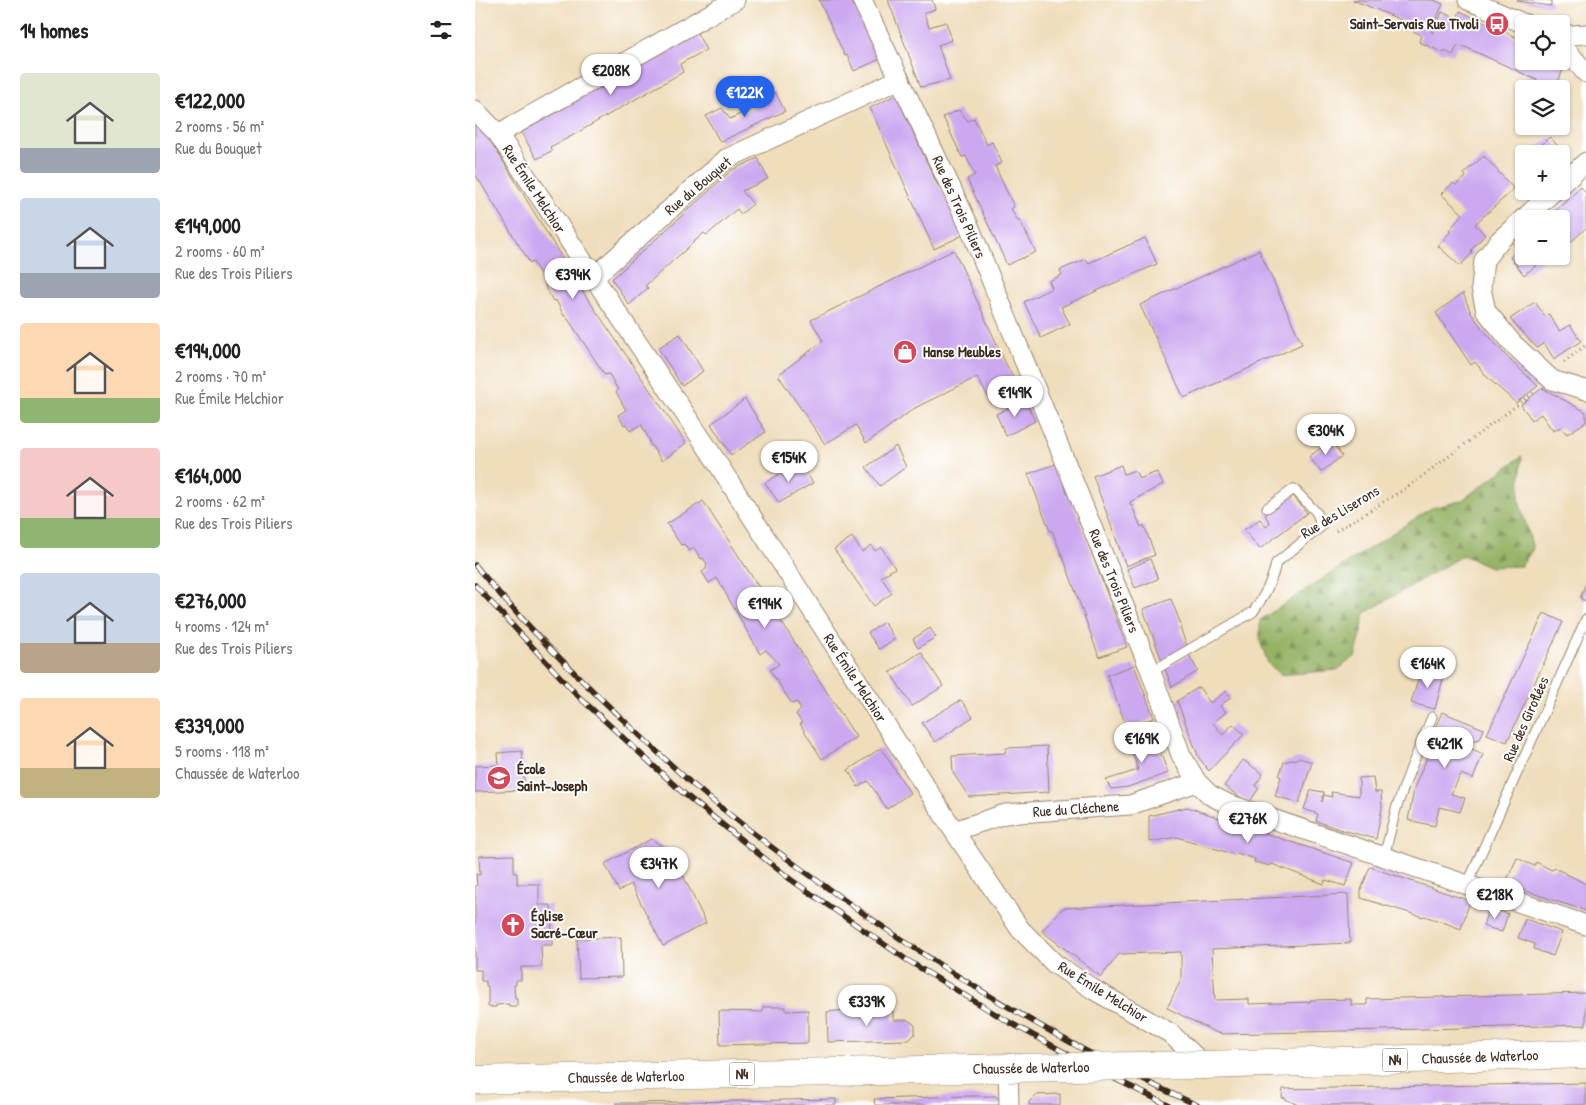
<!DOCTYPE html>
<meta charset="utf-8">
<style>
:root{--surface:#fff;--page:#f2f2f2;--text:#202124;--muted:#757577;--accent:#2563eb}
body{margin:0;font-family:"Patrick Hand",sans-serif;background:var(--page);color:var(--text);height:100vh;display:flex;flex-direction:column;font-size:19px;white-space:nowrap}
*{box-sizing:border-box;margin:0}
p{font-size:16px;color:var(--muted)}
.icon{flex:none;width:28px;height:28px;fill:none;stroke:currentColor;stroke-width:2;stroke-linecap:round;stroke-linejoin:round}
.map{position:relative;flex:1;overflow:hidden}
.sheet{display:flex;flex-direction:column;background:var(--surface);width:475px}
.sheet>*{flex:none}
.fabs{position:absolute;left:1040px;top:15px;display:grid;gap:10px}
.fabs a{display:grid;place-items:center;width:55px;height:55px;border-radius:5px;background:var(--surface);box-shadow:0 1px 4px #0004;font-size:25px}
.price{position:absolute;translate:-50% -42px;padding:0 11px;border-radius:18px;background:#fff;color:#222;font-size:16px;line-height:32px;filter:drop-shadow(0 1px 2px #0008)}
.price::after{content:'';position:absolute;left:50%;top:30px;width:15px;height:11px;margin-left:-8px;background:inherit;clip-path:polygon(0 0,100% 0,50% 100%)}
.price.selected{background:var(--accent);color:#fff}
ul{padding:0;list-style:none}
li{display:flex;align-items:center;gap:15px;height:125px;padding:0 20px}
li span{display:grid;place-items:center;flex:none;width:140px;height:100px;border-radius:5px;color:#555}
li>.icon{margin-inline-start:auto}
span .icon{width:60px;height:60px;fill:#fffc;stroke-width:1}
li b{font-size:21px}
h2{display:flex;justify-content:space-between;align-items:center;height:60px;padding:0 20px;font-size:21px}
main{display:flex;flex:1;min-height:0}
.map>svg:first-child{display:block}
.forest{fill:url(#forest-firs);stroke:#686e42}
.building{fill:#cca8f0}
.lines{fill:none;stroke-linecap:round;stroke-linejoin:round}
.lane-casing{stroke:#95846c;stroke-width:11}
.street-casing{stroke:#95846c;stroke-width:21}
.primary-casing{stroke:#95846c;stroke-width:29}
.path{stroke:#95846c;stroke-width:3;stroke-dasharray:1 4;stroke-linecap:butt}
.lane{stroke:#fff;stroke-width:9}
.street{stroke:#fff;stroke-width:19}
.primary{stroke:#fff;stroke-width:28}
.rail-casing{stroke:#3b2a1e;stroke-width:5.5}
.rail{stroke:#fff;stroke-width:4;stroke-dasharray:11;stroke-linecap:butt}
.primary-bridge-casing{stroke:#95846c;stroke-width:29;stroke-linecap:butt}
.primary-bridge{stroke:#fff;stroke-width:28}
.labels{text-anchor:middle;stroke-width:4;stroke-linejoin:round;paint-order:stroke}
.shield{fill:#fff;stroke:#766a62;stroke-width:1}
.shield-label{font-size:14px;font-weight:bold;fill:#3b2a1e}
.poi-label{font-size:15px;font-weight:bold;fill:#3b2a1e;stroke:#fff;text-anchor:start}
.street-label{font-size:15px;fill:#3b2a1e;stroke:#fff}
</style>
<main>
<section class="sheet">
<h2>14 homes<svg class="icon" aria-label="filters" viewBox="0 0 24 24"><path d="M4 7h16M4 17h16"/><circle cx="9" cy="7" r="2"/><circle cx="15" cy="17" r="2"/></svg></h2>
<ul>
<li><span style="background:linear-gradient(#dfe7d0 75%,#9aa5b1 0)"><svg class="icon" aria-label="home" viewBox="0 0 24 24"><path d="M3 11l9-7 9 7M6 9v11h12V9"/></svg></span><div><b>€122,000</b><p>2 rooms · 56 m²</p><p>Rue du Bouquet</p></div></li>
<li><span style="background:linear-gradient(#c9d6e8 75%,#9aa5b1 0)"><svg class="icon" aria-label="home" viewBox="0 0 24 24"><path d="M3 11l9-7 9 7M6 9v11h12V9"/></svg></span><div><b>€149,000</b><p>2 rooms · 60 m²</p><p>Rue des Trois Piliers</p></div></li>
<li><span style="background:linear-gradient(#ffd9b3 75%,#8fb573 0)"><svg class="icon" aria-label="home" viewBox="0 0 24 24"><path d="M3 11l9-7 9 7M6 9v11h12V9"/></svg></span><div><b>€194,000</b><p>2 rooms · 70 m²</p><p>Rue Émile Melchior</p></div></li>
<li><span style="background:linear-gradient(#f6c9c9 70%,#8fb573 0)"><svg class="icon" aria-label="home" viewBox="0 0 24 24"><path d="M3 11l9-7 9 7M6 9v11h12V9"/></svg></span><div><b>€164,000</b><p>2 rooms · 62 m²</p><p>Rue des Trois Piliers</p></div></li>
<li><span style="background:linear-gradient(#c9d6e8 70%,#b9a48a 0)"><svg class="icon" aria-label="home" viewBox="0 0 24 24"><path d="M3 11l9-7 9 7M6 9v11h12V9"/></svg></span><div><b>€276,000</b><p>4 rooms · 124 m²</p><p>Rue des Trois Piliers</p></div></li>
<li><span style="background:linear-gradient(#ffd9b3 70%,#c2b280 0)"><svg class="icon" aria-label="home" viewBox="0 0 24 24"><path d="M3 11l9-7 9 7M6 9v11h12V9"/></svg></span><div><b>€339,000</b><p>5 rooms · 118 m²</p><p>Chaussée de Waterloo</p></div></li>
</ul>
</section>
<div class="map">
<svg width="1111" height="1105" viewBox="0 0 1111 1105">
<defs>
<pattern id="forest-firs" width="22" height="20" patternUnits="userSpaceOnUse" patternTransform="scale(1.25)"><rect width="22" height="20" fill="#95b266"/><path d="M5 1l3.5 6h-7zM16 11l3.5 6h-7z" fill="#7b9153"/></pattern>
</defs>
<rect width="100%" height="100%" fill="#fff"/>
<filter id="ink" filterUnits="userSpaceOnUse"><feTurbulence type="fractalNoise" baseFrequency=".02" numOctaves="2"/><feDisplacementMap in="SourceGraphic" scale="10" xChannelSelector="R" yChannelSelector="G"/><feConvolveMatrix kernelMatrix="1 2 1 2 8 2 1 2 1" color-interpolation-filters="sRGB"/></filter>
<filter id="wash" filterUnits="userSpaceOnUse"><feTurbulence type="fractalNoise" baseFrequency=".0096" numOctaves="4" result="noise"/><feDisplacementMap in="SourceGraphic" scale="20" xChannelSelector="R" yChannelSelector="G"/><feGaussianBlur stdDeviation="1.12" result="paint"/><feColorMatrix in="noise" values="0 0 0 0 0 0 0 0 0 0 0 0 0 0 0 0 0 1.4 0 .05"/><feComposite in="paint" operator="in"/></filter>
<g filter="url(#wash)">
<rect width="100%" height="100%" fill="#efddbb"/>
<path class="forest" d="M1047,456L1044,500L1058,549L1046,566L1015,567L988,555L890,613L881,656L862,670L805,675L793,663L785,641V620L956,508L986,501Z"/>
<g id="blocks">
<path class="building" d="M344,0H378L405,59L379,71L372,55L370,56Z
M413,0H457L460,9L449,13L454,27L471,22L477,40L463,45L475,80L446,87Z
M878,0H959L968,4L956,31L958,33L967,12L982,19L985,11L1049,41V61H1084L1090,65L1080,89H1066L1060,87L1062,80L990,47L982,46L978,55L970,51L969,53L944,42L946,35L938,31L941,26Z
M1042,0H1076V6L1042,1Z
M221,31L231,50L205,64L208,72L93,138L75,147L78,150L62,159L47,134L48,129Z
M300,92L310,111L245,142L231,116L247,108L255,119L284,105L282,100Z
M421,95L462,184L468,192L488,235L459,249L395,108Z
M484,110L488,116H489L493,121L499,118L512,145L517,142L527,163L520,166L539,207L536,209L543,221H545L561,252L532,265L492,179L500,175L491,156L487,157L468,117Z
M0,119L6,127L28,161L104,286L211,443L187,461L174,442L175,441L166,424L155,431L151,424L149,425L143,415L151,410L141,392L143,390L134,374L130,375L91,316H89L81,300L78,301L70,287L71,285L58,262L55,263L0,174Z
M1075,137L1094,159L1086,165V154H1054Z
M1009,156L1039,189L1000,224L1010,235L996,250L997,253L985,266L963,246L975,232L974,230L988,214L966,194L978,183L981,185L991,177L989,173Z
M283,158L293,179L267,191L278,204L266,214L262,209L232,235L229,233L170,286L173,288L154,305L137,279L257,170Z
M1106,187L1111,193V228L1095,243L1086,231V219H1077L1075,216Z
M1049,237V256H1073L1049,275L1035,257L1043,250L1039,244Z
M670,238L682,264L586,307L595,324L566,338L549,302L577,288L574,281L587,275L585,270L611,259L614,263Z
M479,250L530,362L545,390L517,404L502,377L440,408L391,443L381,425L350,444L303,375L348,341L336,320Z
M784,250L827,344L709,398L665,305Z
M988,293L996,313L1007,328L1035,360L1063,386L1041,403L1012,377L1000,362L996,365L961,313Z
M1060,302L1070,316L1074,314L1084,331L1095,325L1106,341L1079,359L1069,343L1062,348L1035,319Z
M205,334L228,371L207,386L183,348Z
M1067,388L1111,412V422L1092,434L1086,427L1078,431L1066,414L1057,420L1046,405Z
M270,399L291,432L256,455L236,424Z
M550,400L560,421L531,436L521,414Z
M856,440L867,456L846,472L834,457Z
M421,446L431,467L405,486L391,467Z
M324,462L338,483L304,503L290,483Z
M583,463L652,647L624,657L591,565L577,531H575L553,474Z
M646,465L649,474L660,470L664,479L682,472L688,484L655,502L666,527L669,525L680,555L651,566L618,476Z
M817,494L832,513L785,549L769,530L785,519L791,527L795,523L790,515Z
M228,501L381,737L347,759L325,724L327,723L321,714L326,710L322,702L317,704L295,670L304,664L291,650L285,654L242,578L234,583L227,572L231,569L232,564L228,558L226,559L219,548L214,551L209,544L206,545L192,524Z
M377,537L387,552L396,545L400,551L406,547L420,568L406,577L417,593L399,606L359,549Z
M675,559L683,579L660,588L652,569Z
M1111,583V601L1105,598Z
M696,599L707,627L705,628L712,646L687,661L668,609Z
M1069,613L1088,622L1032,742L1012,734Z
M409,622L420,639L404,649L393,633Z
M455,628L461,637L443,648L438,639Z
M446,652L468,686L437,706L415,672Z
M714,655L723,671L697,687L690,669Z
M659,665L679,718L652,728L632,675Z
M946,670L969,675L960,709L936,703Z
M724,687L735,703L751,691L756,697L745,706L751,712L738,723L748,735L758,724L769,734L734,771L724,758L702,701Z
M486,700L498,717L460,742L447,723Z
M967,712L1009,729L1005,739L997,741L995,748L1008,754L998,779L986,774L976,794L990,798L985,812L964,807L960,826L933,820L940,785L959,742L955,741Z
M678,733L693,773L653,787L636,789L631,780L663,770L654,742Z
M572,746L574,792L494,797L478,773L477,756L530,753L531,748Z
M406,748L435,793L412,809L393,781L383,787L373,770Z
M47,751L50,790L0,792V766L24,765L23,753Z
M824,758L837,762L824,803L800,796L806,777L804,776L809,762Z
M768,760L788,774L780,786L784,788L774,803L749,786Z
M898,777L900,792H906L907,808L901,839L864,829L841,821L843,814L829,809L836,790L849,792L847,802L849,795L857,797L856,792L884,796V778Z
M712,807L879,863L870,886L850,880L849,884L797,864L795,866L779,862L780,859L762,853L761,855L702,837L674,842V816Z
M176,839L194,850L196,853L201,851L211,859L203,865L231,923L188,946L156,884L144,891L130,864Z
M39,855V873H42V884H64V905H76L77,945H66L67,967H46V980H41V985H39L40,998H42V1006H34V1004L21,1005V1007H13V986H11V981H6V970H0V886H2L1,874L5,875L4,856Z
M1042,858L1059,866L1061,862L1077,870L1080,868L1111,884V911L1030,884Z
M895,867L995,901L986,929L965,921L949,916L948,917L886,898V890Z
M873,894L875,943L737,949L740,1000L774,999V1004L835,1002V1000L876,999V1005H892V999L1111,993V1025L747,1034L740,1032L692,1008L706,980V952L644,954L626,977L567,931L588,908Z
M1014,907L1033,914L1027,932L1008,926Z
M1050,919L1087,932L1078,956L1059,949L1060,944L1043,938Z
M146,937L147,977L104,978L102,939Z
M288,1007H311V1011L333,1010V1043L245,1045L244,1011L288,1012Z
M372,1010L398,1012L418,1011V1020H433L440,1025V1034L434,1040L353,1042L352,1012Z
M1111,1083V1105H823L808,1098H810L807,1097L808,1089Z
M585,1094V1105H554V1102L561,1095Z
M493,1096H521L525,1101V1105H400L399,1099Z
M361,1099V1105H141V1103H160Z"/>
</g>
</g>
<g filter="url(#ink)">
<use href="#blocks" fill-opacity="0" stroke="#95846c" stroke-width="1"/>
<g class="lines">
<g class="lane-casing">
<path id="lane" d="M676,672L778,612C788,598 798,579 801,563L846,527L842,513L819,489L792,508
M909,857L921,809L935,770L957,717
M992,885L1111,619"/>
</g>
<g class="street-casing">
<path id="street" d="M387,0L495,228L676,672L706,755L722,782L735,795L753,804L1111,925
M993,0L1050,24
M1086,36L1111,34
M1086,44L1111,73
M0,110L23,134L232,447L479,831L545,929L580,964L619,990L695,1033L729,1065
M23,134L260,0
M1086,185L1111,162
M1079,191L1025,240L1009,260L1006,288L1011,311L1038,344L1077,380L1111,390
M118,278L251,159L425,79
M479,831L530,814L655,805L722,782
M533,1068L534,1105"/>
</g>
<g class="primary-casing">
<path id="primary" d="M729,1065L1111,1054
M0,1080L533,1068"/>
</g>
<path class="path" d="M1089,362L1111,345
M861,531L933,487L1061,391"/>
<use href="#lane" class="lane"/>
<use href="#street" class="street"/>
<use href="#primary" class="primary"/>
<g class="rail-casing">
<path id="rail" d="M0,565C48,623 103,678 158,729C177,747 196,765 215,782C268,827 325,869 382,909C489,984 602,1052 722,1105
M0,585L103,696L207,792L315,879L432,960L532,1021L622,1070L693,1105"/>
</g>
<use href="#rail" class="rail"/>
<g class="primary-bridge-casing">
<path id="primary-bridge" d="M533,1068L729,1065"/>
</g>
<use href="#primary-bridge" class="primary-bridge"/>
</g>
</g>
<defs>
<g id="bus-disc" transform="scale(1.25)"><circle r="9.5" fill="#d1495b" stroke="#fff"/><path d="M-5-6H5V4H4V6H2V4H-2V6H-4V4H-5ZM-3.5-4V0h7V-4ZM-3.5 1.2v1.5H-2V1.2ZM2 1.2v1.5H3.5V1.2Z" fill="#fff"/></g>
<g id="shop-disc" transform="scale(1.25)"><circle r="9.5" fill="#d1495b" stroke="#fff"/><path d="M-5-2.5h2.3a2.7 3.5 0 0 1 5.4 0H5L5.5 6h-11ZM-1.5-2.5h3a1.5 2.3 0 0 0-3 0Z" fill="#fff"/></g>
<g id="school-disc" transform="scale(1.25)"><circle r="9.5" fill="#d1495b" stroke="#fff"/><path d="M0-5L7-2L0 1L-7-2ZM-4 1L0 2.5L4 1V4Q0 6-4 4Z" fill="#fff"/></g>
<g id="church-disc" transform="scale(1.25)"><circle r="9.5" fill="#d1495b" stroke="#fff"/><path d="M-1.2-6h2.4v3.5h3.3v2.4h-3.3V6h-2.4V-.1h-3.3v-2.4h3.3Z" fill="#fff"/></g>
</defs>
<g fill-rule="evenodd">
<use href="#bus-disc" x="1022" y="24"/>
<use href="#shop-disc" x="430" y="352"/>
<use href="#school-disc" x="24" y="778"/>
<use href="#church-disc" x="38" y="925"/>
</g>
<g class="labels">
<g class="shield">
<rect x="907.5" y="1048.5" width="25" height="23" rx="4"/>
<rect x="254.5" y="1062.5" width="25" height="23" rx="4"/>
</g>
<g class="shield-label">
<text x="920" y="1065">N4</text>
<text x="267" y="1079">N4</text>
</g>
<g class="poi-label">
<text x="1004" y="29" text-anchor="end">Saint-Servais Rue Tivoli</text>
<text x="448" y="357">Hanse Meubles</text>
<text x="42" y="774">École<tspan x="42" dy="17">Saint-Joseph</tspan></text>
<text x="56" y="921">Église<tspan x="56" dy="17">Sacré-Cœur</tspan></text>
</g>
<g class="street-label">
<text transform="translate(223 186) rotate(-40)" y="5">Rue du Bouquet</text>
<text transform="translate(59 189) rotate(57)" y="5">Rue Émile Melchior</text>
<text transform="translate(484 207) rotate(66)" y="5">Rue des Trois Piliers</text>
<text transform="translate(865 512) rotate(-31)" y="5">Rue des Liserons</text>
<text transform="translate(639 581) rotate(68)" y="5">Rue des Trois Piliers</text>
<text transform="translate(380 678) rotate(57)" y="5">Rue Émile Melchior</text>
<text transform="translate(1051 719) rotate(-66)" y="5">Rue des Giroflées</text>
<text transform="translate(601 809) rotate(-4)" y="5">Rue du Cléchene</text>
<text transform="translate(628 992) rotate(32)" y="5">Rue Émile Melchior</text>
<text transform="translate(1005 1057) rotate(-2)" y="5">Chaussée de Waterloo</text>
<text transform="translate(556 1068) rotate(-1)" y="5">Chaussée de Waterloo</text>
<text transform="translate(151 1077) rotate(-1)" y="5">Chaussée de Waterloo</text>
</g>
</g>
</svg>
<div class="fabs">
<a><svg class="icon" aria-label="locate" viewBox="0 0 24 24"><circle cx="12" cy="12" r="6"/><path d="M12 2v4M12 18v4M2 12h4M18 12h4"/></svg></a>
<a><svg class="icon" aria-label="layers" viewBox="0 0 24 24"><path d="M12 4l9 5-9 5-9-5zM3 14l9 5 9-5"/></svg></a>
<a>+</a>
<a>−</a>
</div>
<b class="price" style="left:136px;top:96px">€208K</b>
<b class="price selected" style="left:270px;top:118px">€122K</b>
<b class="price" style="left:98px;top:300px">€394K</b>
<b class="price" style="left:540px;top:418px">€149K</b>
<b class="price" style="left:851px;top:456px">€304K</b>
<b class="price" style="left:314px;top:483px">€154K</b>
<b class="price" style="left:290px;top:629px">€194K</b>
<b class="price" style="left:953px;top:689px">€164K</b>
<b class="price" style="left:667px;top:764px">€169K</b>
<b class="price" style="left:970px;top:769px">€421K</b>
<b class="price" style="left:773px;top:844px">€276K</b>
<b class="price" style="left:184px;top:889px">€347K</b>
<b class="price" style="left:1020px;top:920px">€218K</b>
<b class="price" style="left:392px;top:1027px">€339K</b>
</div>
</main>
